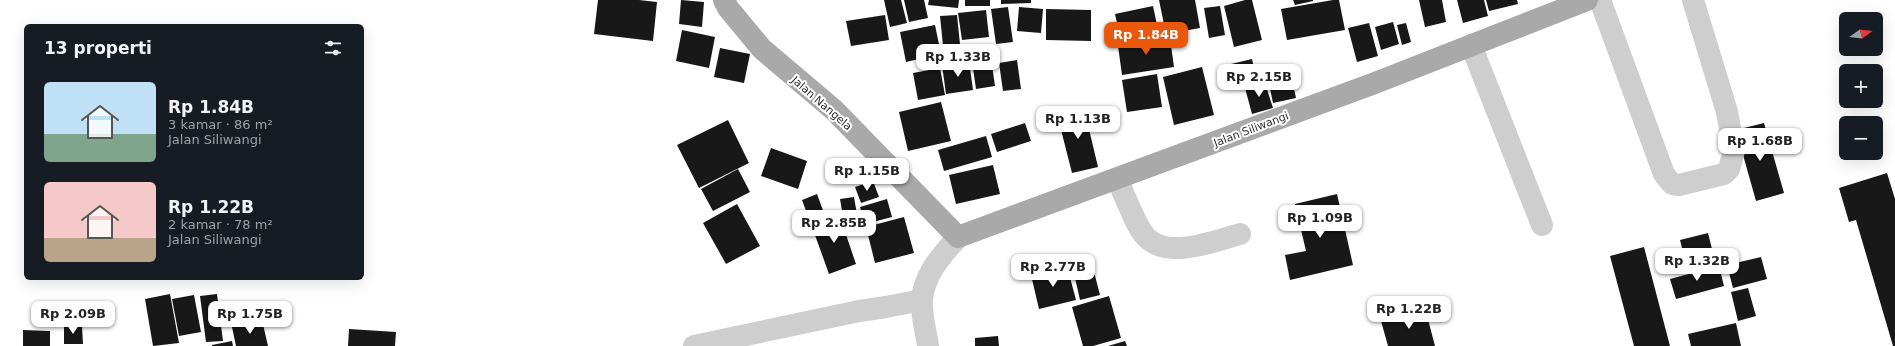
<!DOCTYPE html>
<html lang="id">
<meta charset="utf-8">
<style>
:root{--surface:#171b24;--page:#20242c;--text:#f1f3f6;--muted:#9ea1a6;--accent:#ea580c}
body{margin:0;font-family:"DejaVu Sans",sans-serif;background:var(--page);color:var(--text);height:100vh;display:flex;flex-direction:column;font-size:15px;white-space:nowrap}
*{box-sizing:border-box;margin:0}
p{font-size:13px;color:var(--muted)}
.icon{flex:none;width:22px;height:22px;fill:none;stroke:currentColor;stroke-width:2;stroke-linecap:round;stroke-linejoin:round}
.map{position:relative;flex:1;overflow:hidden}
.panel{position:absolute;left:24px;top:24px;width:340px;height:256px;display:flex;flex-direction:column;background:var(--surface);border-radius:6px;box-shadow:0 4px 16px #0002}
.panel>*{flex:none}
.needle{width:26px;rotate:75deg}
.buttons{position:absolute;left:1839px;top:12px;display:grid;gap:8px}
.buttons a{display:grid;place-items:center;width:44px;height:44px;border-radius:6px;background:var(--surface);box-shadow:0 4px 16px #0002;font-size:20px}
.price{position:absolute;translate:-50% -34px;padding:0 9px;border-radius:8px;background:#fff;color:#222;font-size:13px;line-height:26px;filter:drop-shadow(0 1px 2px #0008)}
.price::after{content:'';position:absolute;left:50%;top:24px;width:12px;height:9px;margin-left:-6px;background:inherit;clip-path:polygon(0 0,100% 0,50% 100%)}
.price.selected{background:var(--accent);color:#fff}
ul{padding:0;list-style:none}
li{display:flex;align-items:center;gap:12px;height:100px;padding:0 20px}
li span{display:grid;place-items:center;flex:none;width:112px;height:80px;border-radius:6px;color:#555}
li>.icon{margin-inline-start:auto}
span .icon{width:48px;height:48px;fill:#fffc;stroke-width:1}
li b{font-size:17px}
h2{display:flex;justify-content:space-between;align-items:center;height:48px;padding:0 20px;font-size:17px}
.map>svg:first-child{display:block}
.building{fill:#181818}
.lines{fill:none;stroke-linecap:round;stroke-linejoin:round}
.minor{stroke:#cecece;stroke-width:22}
.major{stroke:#a9a9a9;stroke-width:22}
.labels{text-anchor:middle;stroke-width:4;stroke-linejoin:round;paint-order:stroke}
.street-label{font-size:11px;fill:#313131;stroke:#fff}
</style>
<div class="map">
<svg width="1895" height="346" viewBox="0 0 1895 346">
<rect width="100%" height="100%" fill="#fff"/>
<path class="building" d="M598,0H639L657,2L653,41L594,34Z
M681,0L704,2L702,27L679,24Z
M884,0H901L907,23L890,27Z
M904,0H924L928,18L909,22Z
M929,0H959L958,8L928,5Z
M965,0H990V6H965Z
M1001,0H1031V3L1001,4Z
M1159,0H1195L1200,28L1166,34Z
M1245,0H1252L1262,40L1234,47L1224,6Z
M1293,0H1313V1L1295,5Z
M1333,0H1339L1345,30L1287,40L1281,9Z
M1419,0H1442L1446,22L1425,27Z
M1457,0H1484L1488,16L1463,23Z
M1486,0H1517L1518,4L1489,11Z
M1153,6L1159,34L1121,41L1115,14Z
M1220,6L1225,35L1209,38L1204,8Z
M1008,7L1013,42L996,44L991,9Z
M1019,7L1043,9L1041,33L1017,31Z
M1046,9L1091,10V41L1046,40Z
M986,10L989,37L962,40L958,13Z
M885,15L889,40L851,46L846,21Z
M957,15L961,54L944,56L940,16Z
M1393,22L1399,44L1381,50L1375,27Z
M1369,23L1378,56L1357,62L1348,28Z
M1406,23L1411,42L1402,45L1397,25Z
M935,25L941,54L906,62L900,32Z
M682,30L715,37L709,68L676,61Z
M1170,38L1174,67L1122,75L1118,46Z
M720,48L750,54L744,83L714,77Z
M991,58L995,86L976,89L972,61Z
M1252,59L1258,84L1239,89L1231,64Z
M1017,60L1021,89L1003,91L999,63Z
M969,61L973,90L946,94L942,65Z
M1202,67L1214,115L1174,125L1163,77Z
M940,68L945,95L918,100L913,73Z
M1157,74L1162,107L1127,112L1122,80Z
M1291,74L1296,98L1273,103L1268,79Z
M1265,83L1273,108L1252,114L1245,88Z
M941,102L951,141L908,151L899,112Z
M1084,108L1098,167L1072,173L1057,114Z
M728,120L749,163L699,188L677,145Z
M1025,123L1031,141L997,152L991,134Z
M1764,123L1784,193L1756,201L1736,130Z
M986,136L992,157L944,171L938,150Z
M771,148L807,161L798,189L761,176Z
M993,165L1000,194L956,204L949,175Z
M738,169L750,192L713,211L701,189Z
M1887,173L1895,199V346H1893L1856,220L1849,222L1839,188Z
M873,181L879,197L861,203L855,187Z
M817,194L824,213L809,219L802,200Z
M1337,194L1353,265L1290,280L1285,255L1306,251L1295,204Z
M854,197L859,226L845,228L840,199Z
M887,199L892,217L865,224L860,207Z
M737,204L760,246L726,264L703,223Z
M839,214L856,264L829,274L811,224Z
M904,217L914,253L875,263L866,227Z
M1708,233L1714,257L1686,264L1680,240Z
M1644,247L1670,346H1634L1610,256Z
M1761,257L1767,279L1733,288L1727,265Z
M1092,264L1100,295L1080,300L1073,269Z
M1067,266L1076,300L1039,309L1031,275Z
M1719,266L1724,286L1676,299L1670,279Z
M1748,288L1756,316L1738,321L1731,292Z
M170,294L179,343L153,346L145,299Z
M217,294L223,341L206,342L200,296Z
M194,295L201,332L179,336L172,299Z
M1109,296L1121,338L1093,346H1083L1072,307Z
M1425,308L1435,346H1388L1381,321Z
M262,320L268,346H236L232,327Z
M1736,323L1741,346H1691L1688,334Z
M82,326L83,344H64V327Z
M349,329L396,332L395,346H348Z
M23,330L50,331V346H23Z
M998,336L999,346H975V338Z
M232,341L233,346H212V345Z
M1125,341L1127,346H1108Z"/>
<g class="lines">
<path class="minor" d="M1600,0L1664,174L1672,184L1679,185L1724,174L1729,169L1734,151L1727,112L1693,0
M1471,45L1542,225
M1117,179C1124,193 1136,227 1146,237C1168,260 1214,241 1240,234
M694,346L859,311L886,307L922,300
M928,346C926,331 921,315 922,300C924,274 942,255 958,237"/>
<path class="major" d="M724,0L728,8L762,49L834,110L958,237L1375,83L1587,0"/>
</g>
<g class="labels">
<g class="street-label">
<text transform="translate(822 103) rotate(41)" y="4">Jalan Nangela</text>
<text transform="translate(1251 129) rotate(-21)" y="4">Jalan Siliwangi</text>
</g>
</g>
</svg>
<div class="buttons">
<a><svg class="needle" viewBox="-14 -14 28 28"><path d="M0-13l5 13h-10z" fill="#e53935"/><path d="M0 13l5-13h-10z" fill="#9ea1a6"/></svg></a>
<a>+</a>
<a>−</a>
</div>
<b class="price selected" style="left:1146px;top:56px">Rp 1.84B</b>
<b class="price" style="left:958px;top:78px">Rp 1.33B</b>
<b class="price" style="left:1259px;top:98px">Rp 2.15B</b>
<b class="price" style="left:1078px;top:140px">Rp 1.13B</b>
<b class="price" style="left:1760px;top:162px">Rp 1.68B</b>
<b class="price" style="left:867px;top:192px">Rp 1.15B</b>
<b class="price" style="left:1320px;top:239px">Rp 1.09B</b>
<b class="price" style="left:834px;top:244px">Rp 2.85B</b>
<b class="price" style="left:1697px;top:282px">Rp 1.32B</b>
<b class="price" style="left:1053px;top:288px">Rp 2.77B</b>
<b class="price" style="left:1409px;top:330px">Rp 1.22B</b>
<b class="price" style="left:73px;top:335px">Rp 2.09B</b>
<b class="price" style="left:250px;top:335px">Rp 1.75B</b>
<section class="panel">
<h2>13 properti<svg class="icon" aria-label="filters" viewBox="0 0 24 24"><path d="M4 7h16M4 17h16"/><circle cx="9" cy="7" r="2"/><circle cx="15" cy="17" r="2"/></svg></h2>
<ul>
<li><span style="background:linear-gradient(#bfe0f5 65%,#7fa58c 0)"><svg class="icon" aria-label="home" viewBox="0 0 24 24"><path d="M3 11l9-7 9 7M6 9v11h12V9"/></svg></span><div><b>Rp 1.84B</b><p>3 kamar · 86 m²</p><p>Jalan Siliwangi</p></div></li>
<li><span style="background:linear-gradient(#f6c9c9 70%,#b9a48a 0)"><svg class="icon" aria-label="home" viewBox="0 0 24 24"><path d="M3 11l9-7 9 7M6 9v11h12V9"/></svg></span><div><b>Rp 1.22B</b><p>2 kamar · 78 m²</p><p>Jalan Siliwangi</p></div></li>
</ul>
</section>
</div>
